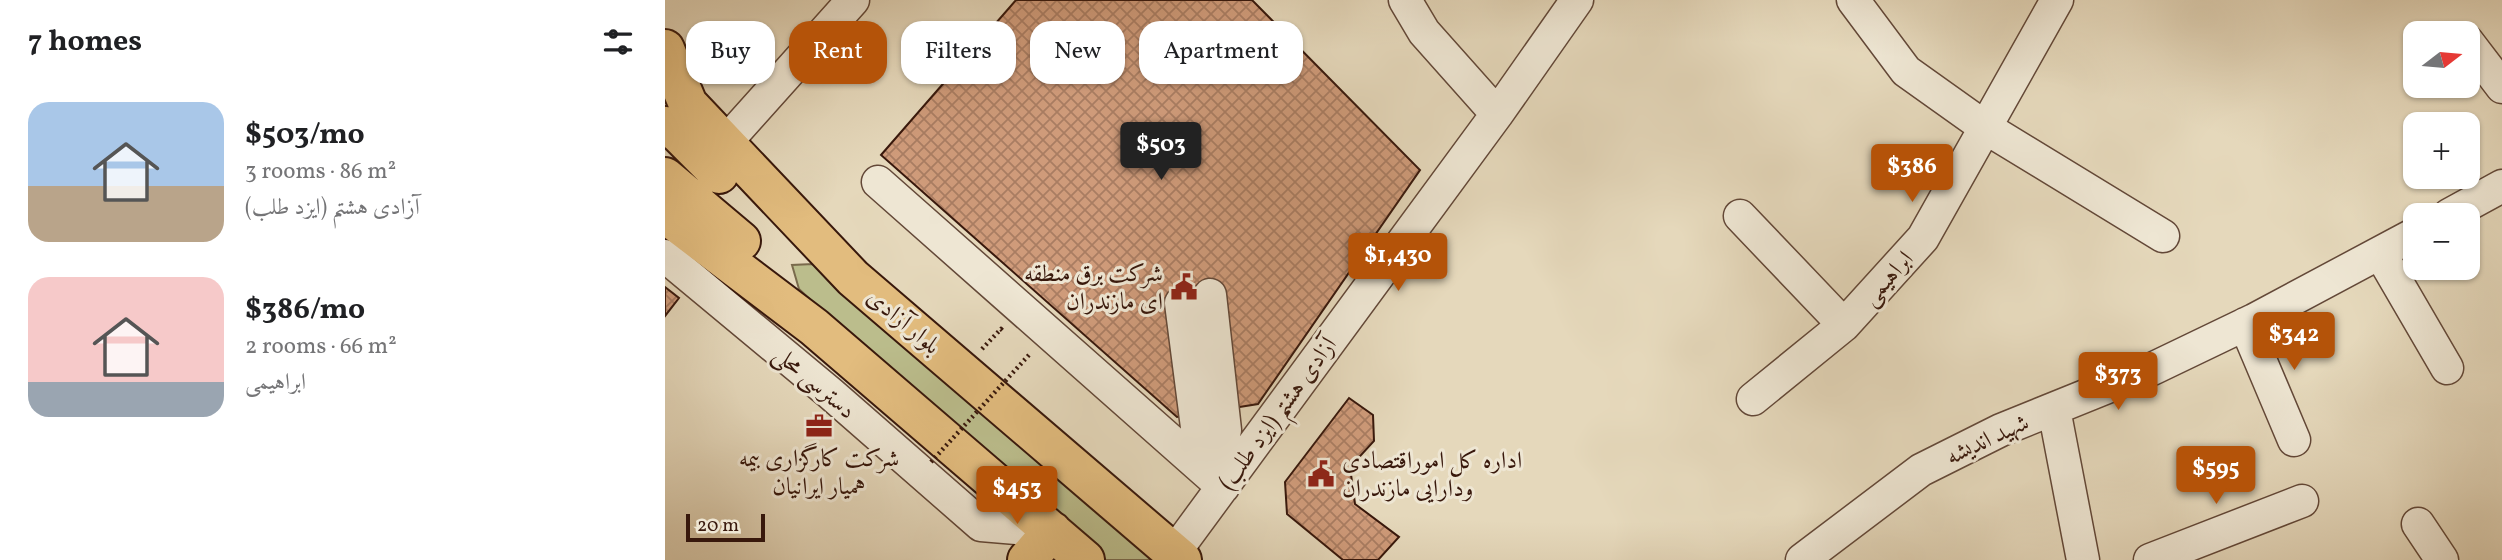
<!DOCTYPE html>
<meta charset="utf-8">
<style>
:root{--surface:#fff;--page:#f6f6f6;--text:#202124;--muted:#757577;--accent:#b45309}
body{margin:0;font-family:Vollkorn,Amiri,serif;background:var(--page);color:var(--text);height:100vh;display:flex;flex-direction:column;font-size:26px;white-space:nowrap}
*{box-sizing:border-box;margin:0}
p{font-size:23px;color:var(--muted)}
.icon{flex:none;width:38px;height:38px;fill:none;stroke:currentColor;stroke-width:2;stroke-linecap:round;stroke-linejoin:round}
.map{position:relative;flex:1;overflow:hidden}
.side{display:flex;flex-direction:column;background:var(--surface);width:665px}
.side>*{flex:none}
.banner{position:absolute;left:21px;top:21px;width:665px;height:63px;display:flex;gap:14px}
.needle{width:46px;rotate:74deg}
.tools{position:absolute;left:1738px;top:21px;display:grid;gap:14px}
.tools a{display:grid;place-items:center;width:77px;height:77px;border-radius:14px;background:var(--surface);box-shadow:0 2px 5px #0004;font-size:35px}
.scale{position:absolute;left:21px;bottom:18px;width:79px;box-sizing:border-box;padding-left:7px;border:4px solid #38180c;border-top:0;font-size:19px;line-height:24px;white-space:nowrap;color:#38180c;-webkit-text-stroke:5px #eee6d3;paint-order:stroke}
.price{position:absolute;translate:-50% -60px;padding:0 16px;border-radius:7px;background:var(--accent);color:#fff;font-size:23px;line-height:46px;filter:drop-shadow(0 2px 4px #0008)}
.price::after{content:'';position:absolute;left:50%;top:42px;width:21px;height:16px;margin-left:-10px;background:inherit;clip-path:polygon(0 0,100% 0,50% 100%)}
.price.active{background:#222;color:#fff}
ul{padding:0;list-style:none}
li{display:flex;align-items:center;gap:21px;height:175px;padding:0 28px}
li span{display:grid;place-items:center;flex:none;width:196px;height:140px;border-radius:21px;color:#555}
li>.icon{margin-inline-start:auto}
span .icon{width:84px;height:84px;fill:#fffc;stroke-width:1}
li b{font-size:30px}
h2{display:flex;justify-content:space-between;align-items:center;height:84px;padding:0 28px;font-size:30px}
.chip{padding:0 24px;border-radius:21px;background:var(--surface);box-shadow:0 2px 5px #0004;font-size:24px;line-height:63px}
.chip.active{background:var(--accent);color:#fff}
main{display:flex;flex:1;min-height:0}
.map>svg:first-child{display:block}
.grass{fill:#bbbd8c;stroke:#7a6a4c;stroke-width:2}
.building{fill:url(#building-cross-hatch);stroke:#38180c;stroke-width:2}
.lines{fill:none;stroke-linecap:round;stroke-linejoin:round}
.minor-casing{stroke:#634838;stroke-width:35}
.major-casing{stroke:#38180c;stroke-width:42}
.path{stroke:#38180c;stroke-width:4.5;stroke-dasharray:2 3.5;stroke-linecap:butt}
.minor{stroke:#eee6d3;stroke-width:32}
.major{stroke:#e2bc7e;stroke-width:38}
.path-bridge{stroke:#38180c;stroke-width:4.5;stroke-dasharray:2 3.5;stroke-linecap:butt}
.labels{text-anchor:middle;stroke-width:6;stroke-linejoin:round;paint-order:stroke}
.poi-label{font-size:24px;fill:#38180c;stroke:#eee6d3;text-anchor:end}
.street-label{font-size:24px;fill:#38180c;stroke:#eee6d3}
</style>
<main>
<section class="side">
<h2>7 homes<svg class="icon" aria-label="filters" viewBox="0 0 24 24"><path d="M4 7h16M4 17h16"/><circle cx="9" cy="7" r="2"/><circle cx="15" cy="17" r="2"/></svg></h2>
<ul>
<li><span style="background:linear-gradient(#a9c7e8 60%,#b9a48a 0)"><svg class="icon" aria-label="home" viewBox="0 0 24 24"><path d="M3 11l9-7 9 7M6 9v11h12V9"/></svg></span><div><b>$503/mo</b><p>3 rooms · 86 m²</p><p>آزادی هشتم (ایزد طلب)</p></div></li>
<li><span style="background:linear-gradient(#f6c9c9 75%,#9aa5b1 0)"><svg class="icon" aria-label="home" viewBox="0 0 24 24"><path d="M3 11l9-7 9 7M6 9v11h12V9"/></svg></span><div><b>$386/mo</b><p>2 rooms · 66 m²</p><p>ابراهیمی</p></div></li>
</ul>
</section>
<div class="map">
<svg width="1837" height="560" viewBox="0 0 1837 560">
<defs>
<pattern id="building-cross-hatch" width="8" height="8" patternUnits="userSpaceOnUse" patternTransform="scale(1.75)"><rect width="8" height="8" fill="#cf9b7a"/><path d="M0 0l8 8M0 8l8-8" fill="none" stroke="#a97d62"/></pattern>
</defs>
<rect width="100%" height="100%" fill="#e5d8bb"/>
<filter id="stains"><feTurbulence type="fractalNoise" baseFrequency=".00286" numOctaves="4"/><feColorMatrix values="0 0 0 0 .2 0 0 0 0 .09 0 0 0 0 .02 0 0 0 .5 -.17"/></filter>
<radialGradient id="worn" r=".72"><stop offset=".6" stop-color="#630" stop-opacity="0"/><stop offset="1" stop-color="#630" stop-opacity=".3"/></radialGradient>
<path class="grass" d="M148,264L184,289L500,560H441L268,414L134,289L127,265Z"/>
<path class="building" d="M351,0H587L755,170L593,404L512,417L216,155Z
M0,287L14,298L0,316Z
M684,398L708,415L709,441L685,467L690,504L734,537L713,560H678L622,514L620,482Z"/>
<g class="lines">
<g class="minor-casing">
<path id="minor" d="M740,0L759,32L832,114
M1188,0L1241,71L1321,128L1498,236
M1802,41L1837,87
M60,143L188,0
M213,182L558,487
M1784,215L1837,186
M1075,216L1179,325
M1715,253L1782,368
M0,256L165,393L316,525L387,531L389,539
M545,295L560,430L552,462L558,487
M516,303L533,435L552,462
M1580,324L1629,440
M1088,399L1179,325L1258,238L1392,0
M1389,409L1418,560
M1753,524L1777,560
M509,553L832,114L912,0
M1137,560L1256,470L1336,430L1487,369L1589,320L1750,234
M1485,560L1637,501"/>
</g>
<g class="major-casing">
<path id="major" d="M0,49L23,104L188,278L517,560
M0,126L12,132L54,174
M0,177L76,241
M0,214L149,327L420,560
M362,560L387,531"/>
</g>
<path class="path" d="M317,349L336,329L338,331"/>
<use href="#minor" class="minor"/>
<use href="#major" class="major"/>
<path class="path-bridge" d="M266,462L364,355"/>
</g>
<defs>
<g id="civic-bare" transform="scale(2.1)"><path d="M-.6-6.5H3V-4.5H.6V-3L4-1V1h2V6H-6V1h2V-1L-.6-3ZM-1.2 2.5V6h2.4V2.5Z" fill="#8f2418" stroke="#eee6d3" stroke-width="2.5" paint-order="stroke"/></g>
<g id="office-bare" transform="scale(2.1)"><path d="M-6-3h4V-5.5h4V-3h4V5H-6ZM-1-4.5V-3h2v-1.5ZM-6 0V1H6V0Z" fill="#8f2418" stroke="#eee6d3" stroke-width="2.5" paint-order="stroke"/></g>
</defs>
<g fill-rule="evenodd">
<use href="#civic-bare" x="519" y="287"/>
<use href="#office-bare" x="154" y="426"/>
<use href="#civic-bare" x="656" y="474"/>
</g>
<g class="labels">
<g class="poi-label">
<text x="498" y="281">شرکت برق منطقه<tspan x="498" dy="28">ای مازندران</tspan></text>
<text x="154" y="466" text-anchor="middle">شرکت کارگزاری بیمه<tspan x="154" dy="28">همیار ایرانیان</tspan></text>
<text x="677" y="468" text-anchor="start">اداره کل اموراقتصادی<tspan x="677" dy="28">ودارایی مازندران</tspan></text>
</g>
<g class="street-label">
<text transform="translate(1222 278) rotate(-48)" y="8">ابراهیمی</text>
<text transform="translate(239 321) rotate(40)" y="8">بلوار آزادی</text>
<text transform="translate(150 382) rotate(40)" y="8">دسترسی محلی</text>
<text transform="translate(612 413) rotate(-54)" y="8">آزادی هشتم (ایزد طلب)</text>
<text transform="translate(1322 439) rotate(-25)" y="8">شهید اندیشه</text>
</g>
</g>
<rect width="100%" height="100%" filter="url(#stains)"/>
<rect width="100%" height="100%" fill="url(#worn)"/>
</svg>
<div class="tools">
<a><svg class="needle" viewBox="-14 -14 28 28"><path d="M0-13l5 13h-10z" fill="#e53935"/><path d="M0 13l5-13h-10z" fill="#757577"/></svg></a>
<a>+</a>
<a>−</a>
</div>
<div class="scale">20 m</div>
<b class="price active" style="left:496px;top:182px">$503</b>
<b class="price" style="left:1247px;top:204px">$386</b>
<b class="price" style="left:733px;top:293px">$1,430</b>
<b class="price" style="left:1629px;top:372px">$342</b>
<b class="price" style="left:1453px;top:412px">$373</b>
<b class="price" style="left:1551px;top:506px">$595</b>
<b class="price" style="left:352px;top:526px">$453</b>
<div class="banner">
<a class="chip">Buy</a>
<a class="chip active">Rent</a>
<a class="chip">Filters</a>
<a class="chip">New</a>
<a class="chip">Apartment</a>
</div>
</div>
</main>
